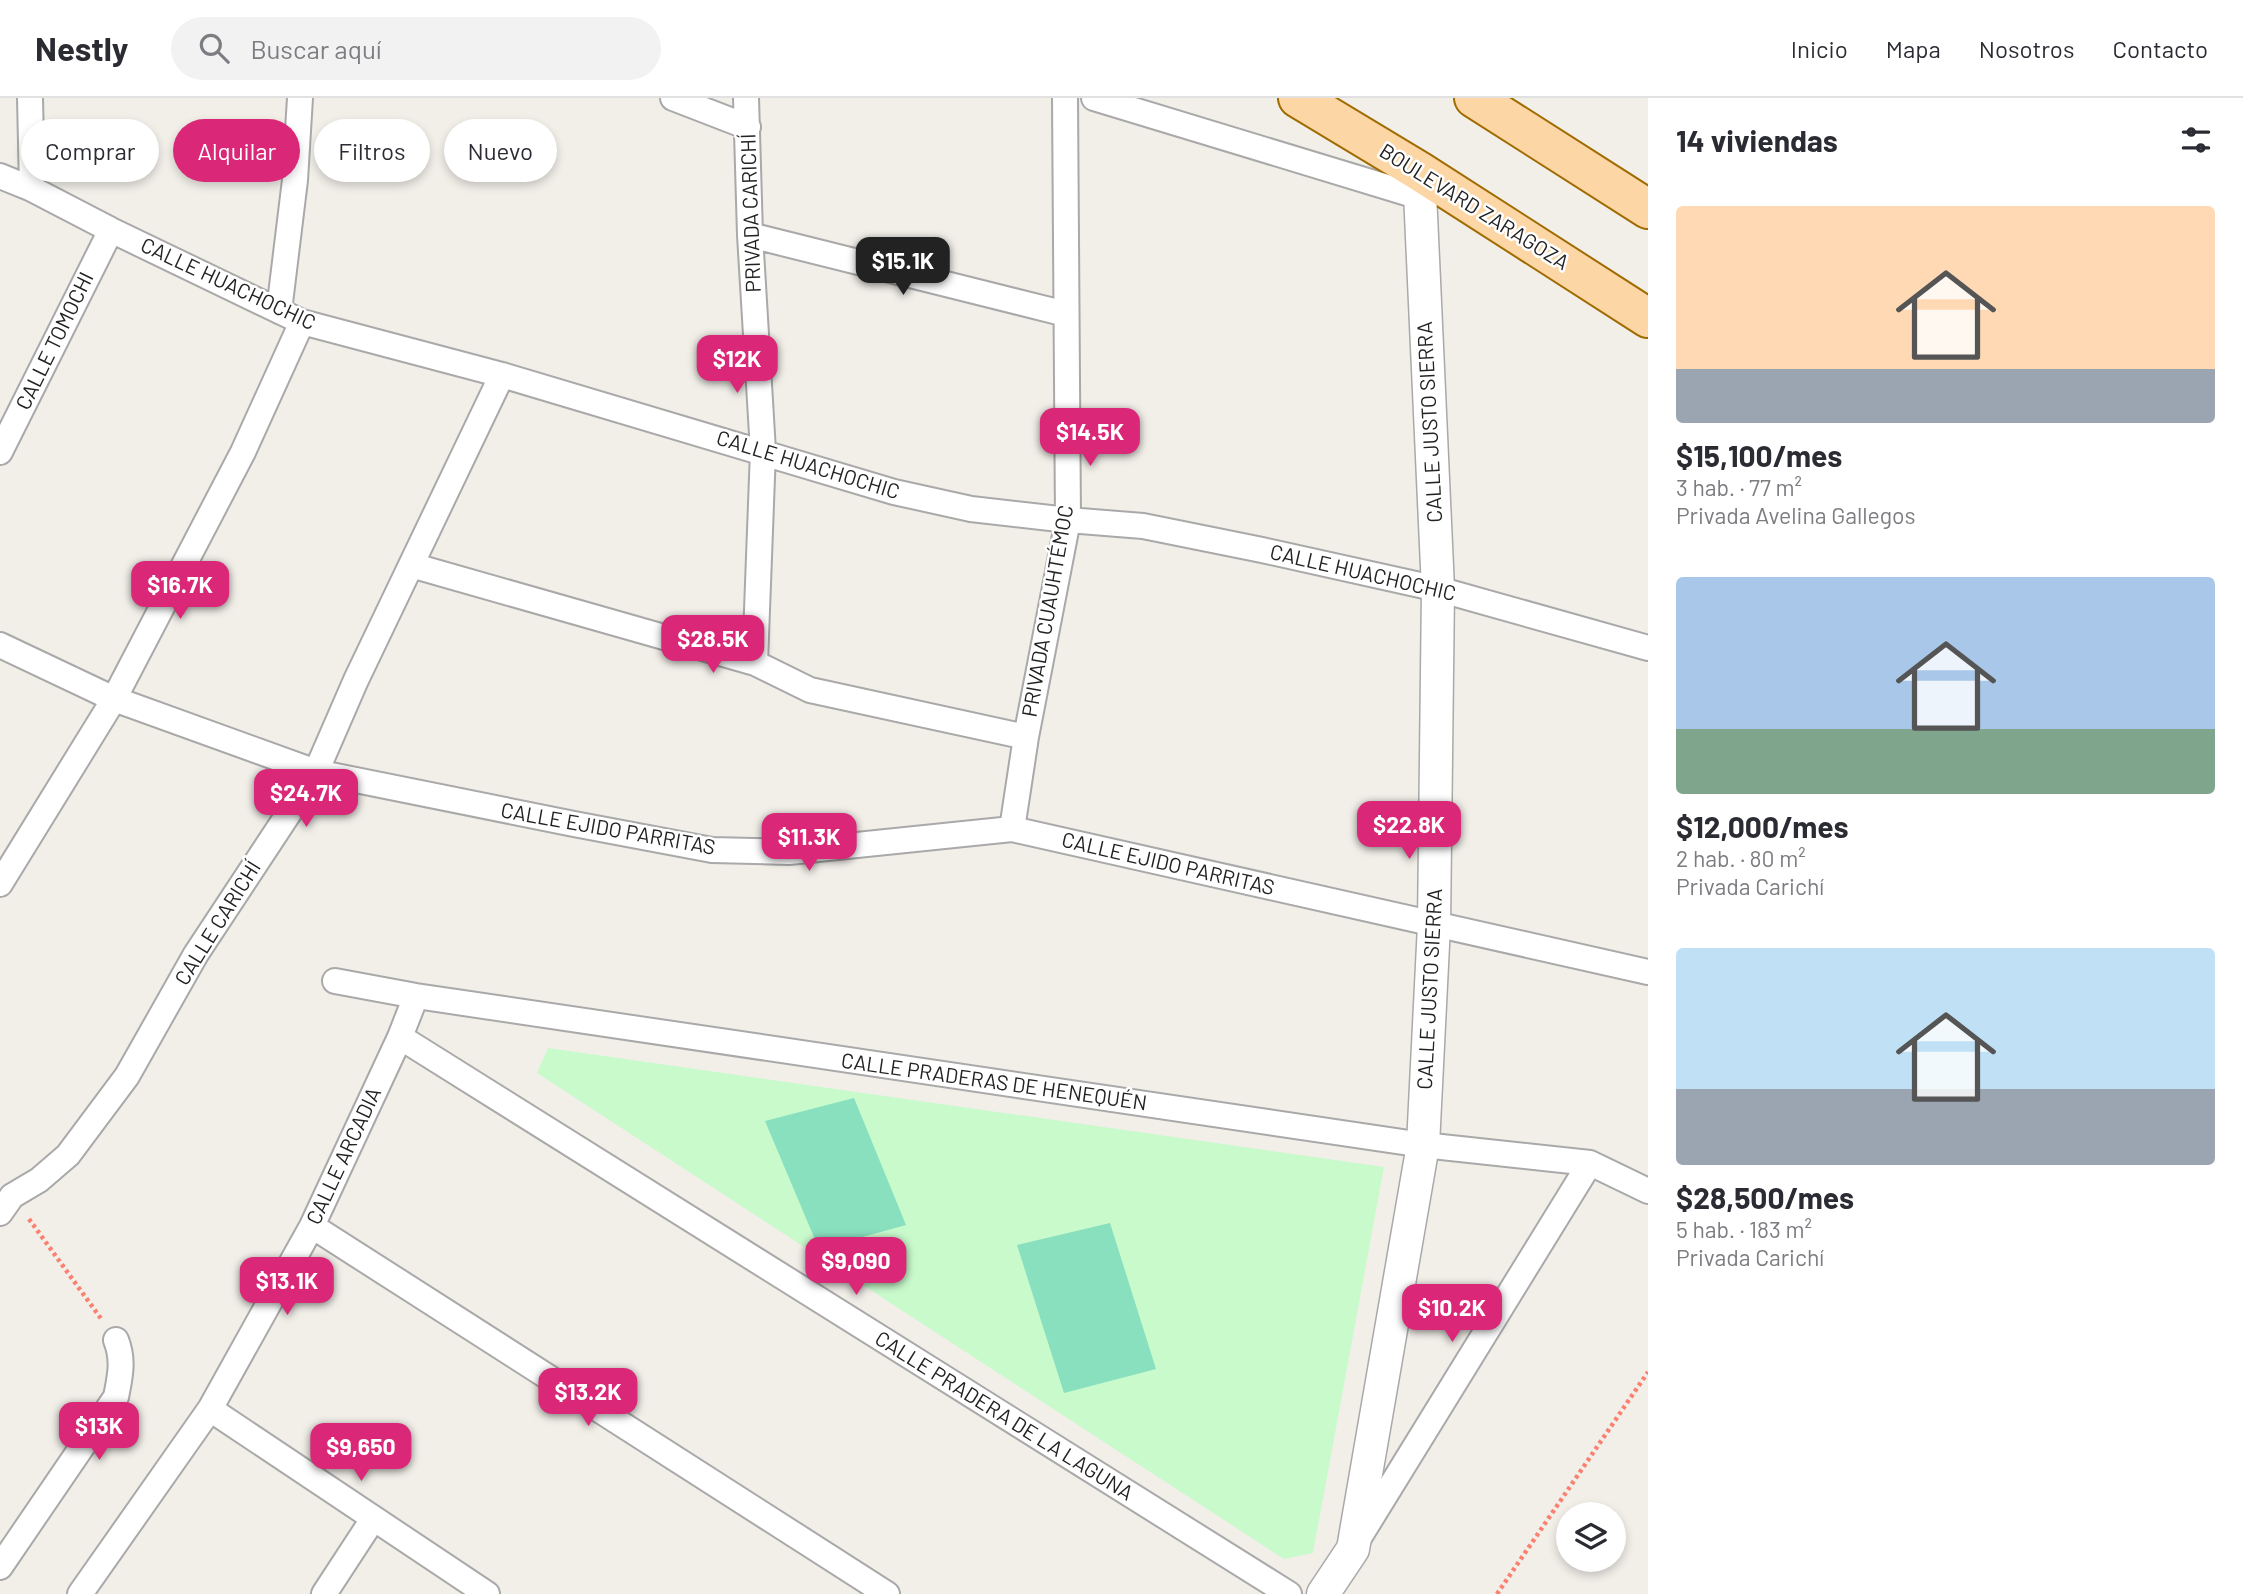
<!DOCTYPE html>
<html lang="es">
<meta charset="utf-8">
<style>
:root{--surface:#fff;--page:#f2f2f3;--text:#2b2b33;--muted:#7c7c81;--line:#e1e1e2;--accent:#db2777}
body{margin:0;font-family:Barlow,sans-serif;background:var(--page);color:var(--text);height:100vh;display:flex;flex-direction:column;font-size:26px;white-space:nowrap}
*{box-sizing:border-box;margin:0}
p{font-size:23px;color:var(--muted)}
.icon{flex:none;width:38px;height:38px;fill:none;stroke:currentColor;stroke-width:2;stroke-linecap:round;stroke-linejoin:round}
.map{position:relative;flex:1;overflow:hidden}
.panel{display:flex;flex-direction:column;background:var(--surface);width:595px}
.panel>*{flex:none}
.guide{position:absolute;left:21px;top:21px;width:665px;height:63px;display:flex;gap:14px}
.buttons{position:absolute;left:1556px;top:1404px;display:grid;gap:14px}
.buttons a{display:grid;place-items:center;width:70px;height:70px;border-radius:50%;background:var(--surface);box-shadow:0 4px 10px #0003;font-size:35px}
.price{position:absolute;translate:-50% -60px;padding:0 16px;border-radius:14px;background:var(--accent);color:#fff;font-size:23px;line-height:46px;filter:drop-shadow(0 2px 4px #0008)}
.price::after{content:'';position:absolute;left:50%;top:42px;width:21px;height:16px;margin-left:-10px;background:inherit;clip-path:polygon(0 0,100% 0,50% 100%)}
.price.current{background:#222;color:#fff}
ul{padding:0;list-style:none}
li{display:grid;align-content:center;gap:14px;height:371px;padding:0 28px}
li span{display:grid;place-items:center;height:217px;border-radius:7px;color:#555}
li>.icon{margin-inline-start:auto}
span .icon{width:126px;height:126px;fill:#fffc;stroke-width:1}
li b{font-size:30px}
h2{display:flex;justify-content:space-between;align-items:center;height:84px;padding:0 28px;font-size:30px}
.chip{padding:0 24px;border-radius:32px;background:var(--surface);box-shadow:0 4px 10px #0003;font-size:24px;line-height:63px}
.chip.current{background:var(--accent);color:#fff}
header{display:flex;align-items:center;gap:42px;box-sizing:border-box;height:98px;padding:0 35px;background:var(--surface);border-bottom:2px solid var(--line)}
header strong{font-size:33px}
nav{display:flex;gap:38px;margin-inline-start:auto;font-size:24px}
.search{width:490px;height:63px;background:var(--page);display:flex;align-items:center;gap:18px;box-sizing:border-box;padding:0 24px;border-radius:38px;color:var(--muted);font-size:26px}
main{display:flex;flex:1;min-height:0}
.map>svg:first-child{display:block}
.park{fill:#c8facc}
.pitch{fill:#88e0be}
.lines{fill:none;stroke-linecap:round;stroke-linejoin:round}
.minor-casing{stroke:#a9a9a9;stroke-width:28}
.tertiary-casing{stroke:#a9a9a9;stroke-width:35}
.primary-casing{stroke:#a06b00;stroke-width:42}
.path{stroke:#fa8072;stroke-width:4.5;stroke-dasharray:3.5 3.5;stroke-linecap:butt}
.minor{stroke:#fff;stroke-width:24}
.tertiary{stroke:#fff;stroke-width:32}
.primary{stroke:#fcd6a4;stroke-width:38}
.labels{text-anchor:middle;stroke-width:5;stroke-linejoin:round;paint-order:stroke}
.street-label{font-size:21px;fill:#222;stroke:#fff}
</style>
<header>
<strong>Nestly</strong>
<div class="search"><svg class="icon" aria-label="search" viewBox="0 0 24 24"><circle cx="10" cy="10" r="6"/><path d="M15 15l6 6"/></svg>Buscar aquí</div>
<nav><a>Inicio</a><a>Mapa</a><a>Nosotros</a><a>Contacto</a></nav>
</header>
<main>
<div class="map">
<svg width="1648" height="1496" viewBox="0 0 1648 1496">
<rect width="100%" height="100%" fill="#f2efe9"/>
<path class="park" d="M548,950L1384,1069L1313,1455L1284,1461L537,975Z"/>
<path class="pitch" d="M854,1000L906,1127L819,1151L765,1023Z
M1110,1125L1156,1271L1064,1295L1017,1147Z"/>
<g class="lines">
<g class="minor-casing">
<path id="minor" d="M30,0L32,91
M673,0L748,29
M746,0L750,137L763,353L755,565
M1094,0L1420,99
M0,78L32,91L111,132L302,224L502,277L894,394L971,411L1068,422L1143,428L1262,452L1438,491L1648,550
M750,137L1066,216
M279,213L295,82L300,0
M0,354L111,132
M411,467L755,565L810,592L1026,639
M0,547L114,601L316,674L574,726L712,752L789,754L1012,731L1648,874
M1012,731L1026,639L1068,422L1065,0
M0,786L114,601L243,354L302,224
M335,883L416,898L1423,1047L1590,1065L1648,1093
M400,939L1289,1496
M0,1115L12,1098L39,1082L68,1057L127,978L196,856L316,674L356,582L502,277
M312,1128L887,1496
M210,1311L487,1496
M1357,1443L1590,1065
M0,1469L116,1299C120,1279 124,1262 116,1242
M80,1496L210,1311L312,1128L400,939L416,898
M324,1496L373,1421"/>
</g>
<g class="tertiary-casing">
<path id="tertiary" d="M1323,1496L1353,1451L1423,1047L1434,827L1438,491L1419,73"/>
</g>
<g class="primary-casing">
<path id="primary" d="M1298,0L1419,73L1648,220
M1474,0L1648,111"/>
</g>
<path class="path" d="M29,1121L102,1222
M1497,1496L1648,1274"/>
<use href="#minor" class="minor"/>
<use href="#tertiary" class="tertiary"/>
<use href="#primary" class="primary"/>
</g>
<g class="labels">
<g class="street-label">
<text transform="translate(1474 109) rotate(32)" y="7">BOULEVARD ZARAGOZA</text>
<text transform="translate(751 115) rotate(-92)" y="7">PRIVADA CARICHÍ</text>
<text transform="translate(228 186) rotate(25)" y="7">CALLE HUACHOCHIC</text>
<text transform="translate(55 243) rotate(-64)" y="7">CALLE TOMOCHI</text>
<text transform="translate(1430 324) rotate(-93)" y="7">CALLE JUSTO SIERRA</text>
<text transform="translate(808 367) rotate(17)" y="7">CALLE HUACHOCHIC</text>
<text transform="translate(1363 475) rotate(13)" y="7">CALLE HUACHOCHIC</text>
<text transform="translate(1048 513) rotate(-80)" y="7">PRIVADA CUAUHTÉMOC</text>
<text transform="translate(608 731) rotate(10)" y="7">CALLE EJIDO PARRITAS</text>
<text transform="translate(1168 766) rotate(13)" y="7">CALLE EJIDO PARRITAS</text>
<text transform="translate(218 825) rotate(-58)" y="7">CALLE CARICHÍ</text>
<text transform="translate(1430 891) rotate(-87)" y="7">CALLE JUSTO SIERRA</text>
<text transform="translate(994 984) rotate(8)" y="7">CALLE PRADERAS DE HENEQUÉN</text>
<text transform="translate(344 1058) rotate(-65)" y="7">CALLE ARCADIA</text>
<text transform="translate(1004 1318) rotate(32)" y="7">CALLE PRADERA DE LA LAGUNA</text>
</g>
</g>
</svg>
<div class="buttons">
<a><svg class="icon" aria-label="layers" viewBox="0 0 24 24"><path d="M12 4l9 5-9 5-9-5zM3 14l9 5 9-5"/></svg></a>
</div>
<b class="price current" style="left:903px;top:199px">$15.1K</b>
<b class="price" style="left:737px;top:297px">$12K</b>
<b class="price" style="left:1090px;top:370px">$14.5K</b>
<b class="price" style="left:180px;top:523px">$16.7K</b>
<b class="price" style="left:713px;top:577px">$28.5K</b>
<b class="price" style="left:306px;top:731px">$24.7K</b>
<b class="price" style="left:1409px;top:763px">$22.8K</b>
<b class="price" style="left:809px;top:775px">$11.3K</b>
<b class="price" style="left:856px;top:1199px">$9,090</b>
<b class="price" style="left:287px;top:1219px">$13.1K</b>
<b class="price" style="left:1452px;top:1246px">$10.2K</b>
<b class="price" style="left:588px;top:1330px">$13.2K</b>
<b class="price" style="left:99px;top:1364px">$13K</b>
<b class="price" style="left:361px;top:1385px">$9,650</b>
<div class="guide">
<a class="chip">Comprar</a>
<a class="chip current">Alquilar</a>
<a class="chip">Filtros</a>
<a class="chip">Nuevo</a>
</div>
</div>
<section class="panel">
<h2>14 viviendas<svg class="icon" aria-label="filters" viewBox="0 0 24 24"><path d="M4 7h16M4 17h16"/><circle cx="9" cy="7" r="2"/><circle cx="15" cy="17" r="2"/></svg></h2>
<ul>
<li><span style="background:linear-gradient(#ffd9b3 75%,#9aa5b1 0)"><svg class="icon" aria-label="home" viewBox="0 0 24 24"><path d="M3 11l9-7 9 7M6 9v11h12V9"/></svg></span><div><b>$15,100/mes</b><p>3 hab. · 77 m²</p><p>Privada Avelina Gallegos</p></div></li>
<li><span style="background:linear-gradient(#a9c7e8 70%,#7fa58c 0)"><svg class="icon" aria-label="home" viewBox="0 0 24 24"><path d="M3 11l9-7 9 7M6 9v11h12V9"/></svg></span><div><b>$12,000/mes</b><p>2 hab. · 80 m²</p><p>Privada Carichí</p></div></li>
<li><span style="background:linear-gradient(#bfe0f5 65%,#9aa5b1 0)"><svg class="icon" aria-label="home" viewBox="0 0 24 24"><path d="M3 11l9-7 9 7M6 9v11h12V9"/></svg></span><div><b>$28,500/mes</b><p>5 hab. · 183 m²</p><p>Privada Carichí</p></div></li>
</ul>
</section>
</main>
